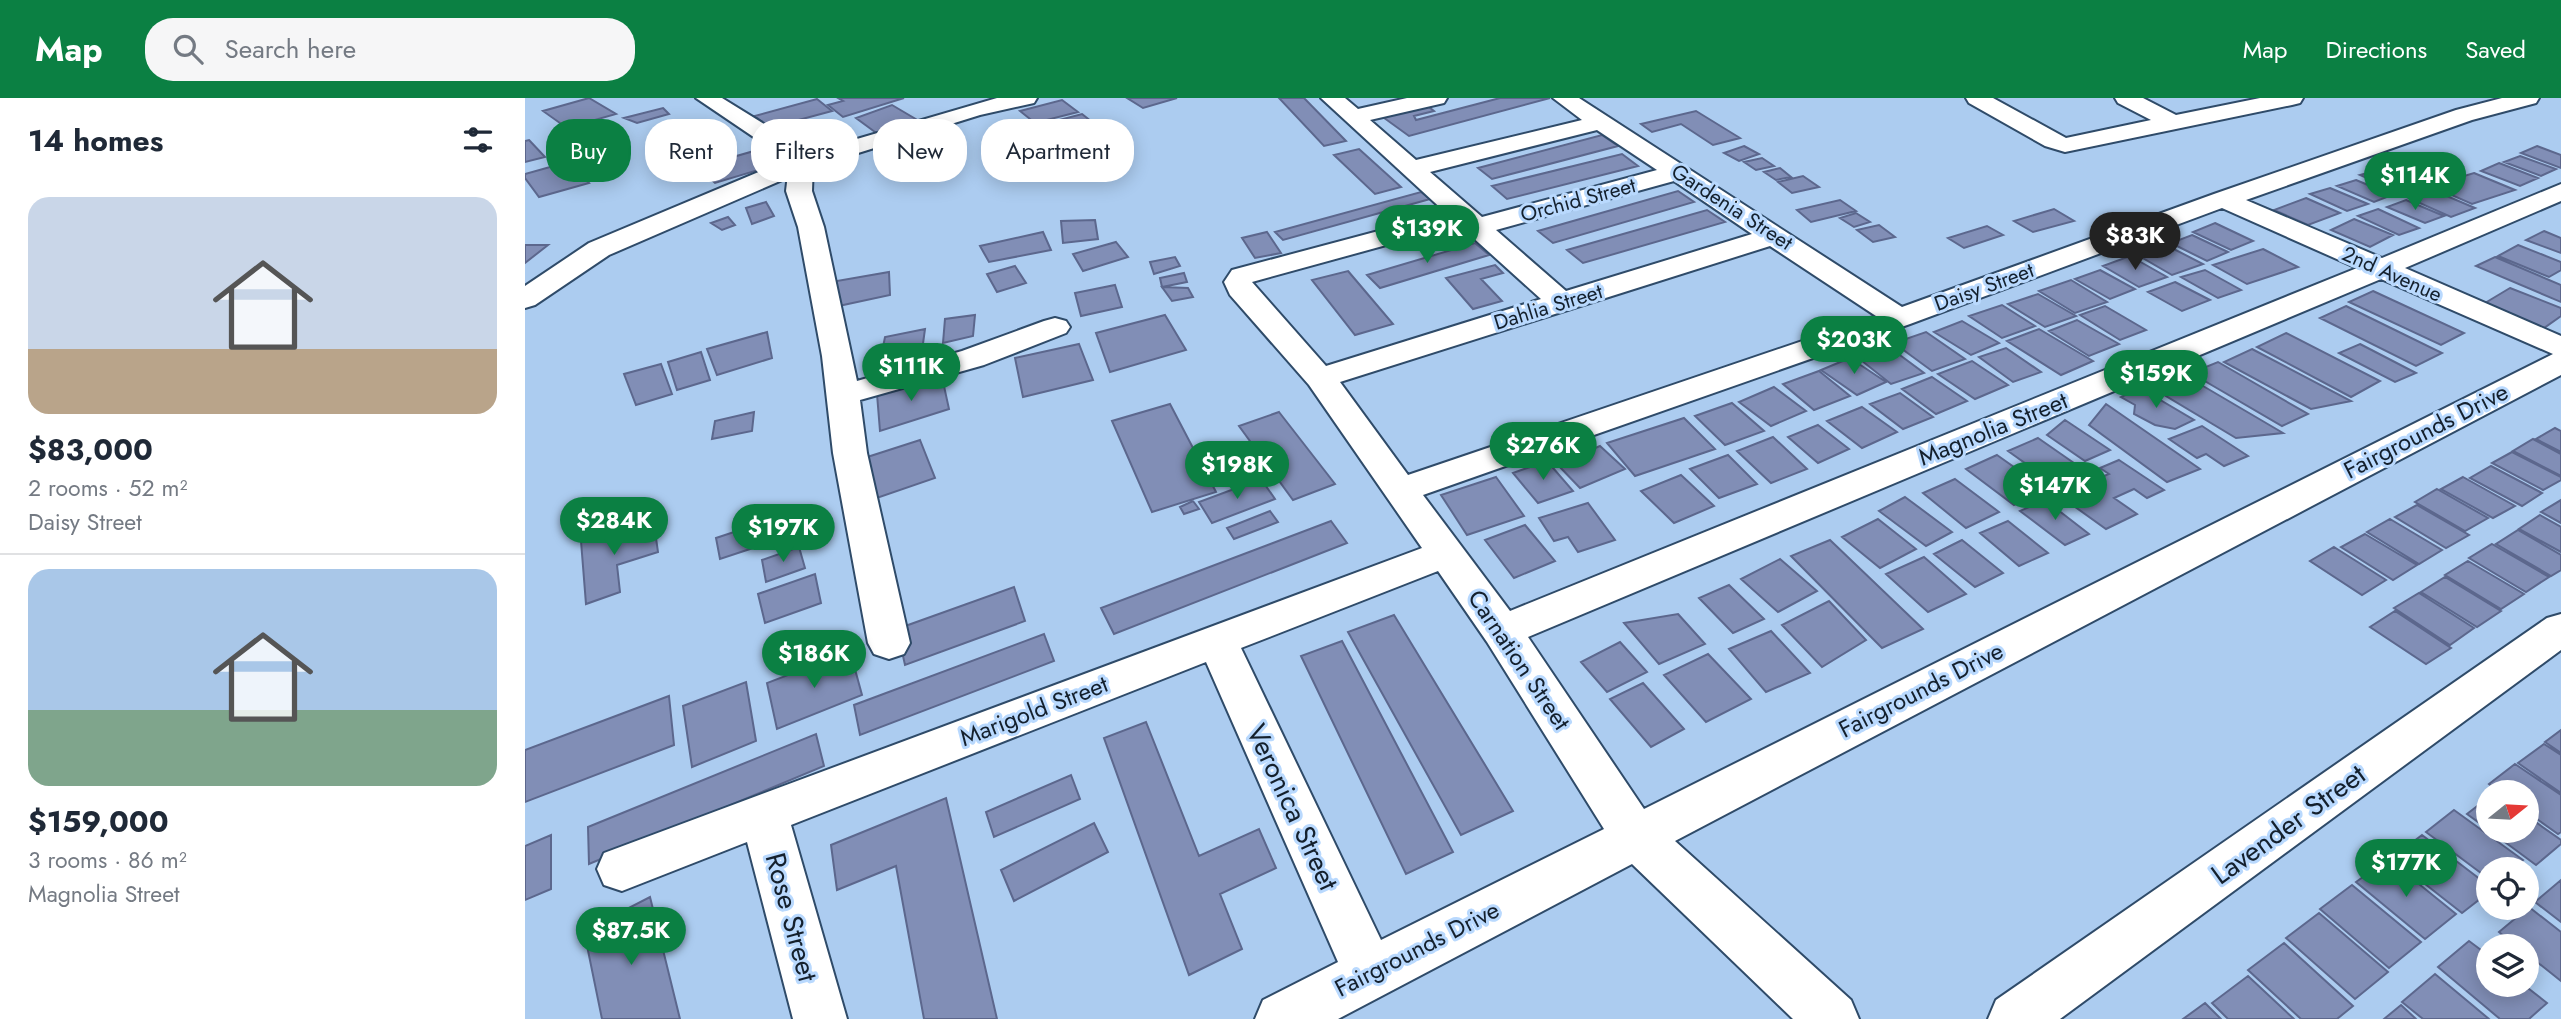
<!DOCTYPE html>
<meta charset="utf-8">
<style>
:root{--surface:#fff;--page:#f6f6f7;--text:#1f2937;--muted:#747a83;--line:#e0e1e3;--accent:#0b8043}
body{margin:0;font-family:Jost,sans-serif;background:var(--page);color:var(--text);height:100vh;display:flex;flex-direction:column;font-size:26px;white-space:nowrap}
*{box-sizing:border-box;margin:0}
p{font-size:23px;color:var(--muted)}
.icon{flex:none;width:38px;height:38px;fill:none;stroke:currentColor;stroke-width:2;stroke-linecap:round;stroke-linejoin:round}
.map{position:relative;flex:1;overflow:hidden}
.details{display:flex;flex-direction:column;background:var(--surface);width:525px}
.details>*{flex:none}
.top-card{position:absolute;left:21px;top:21px;width:665px;height:63px;display:flex;gap:14px}
.needle{width:46px;rotate:72deg}
.tools{position:absolute;left:1951px;top:682px;display:grid;gap:14px}
.tools a{display:grid;place-items:center;width:63px;height:63px;border-radius:50%;background:var(--surface);box-shadow:0 4px 18px #0003;font-size:35px}
.price{position:absolute;translate:-50% -60px;padding:0 16px;border-radius:24px;background:var(--accent);color:#fff;font-size:23px;line-height:46px;filter:drop-shadow(0 2px 4px #0008)}
.price::after{content:'';position:absolute;left:50%;top:42px;width:21px;height:16px;margin-left:-10px;background:inherit;clip-path:polygon(0 0,100% 0,50% 100%)}
.price.current{background:#222;color:#fff}
ul{padding:0;list-style:none}
li{display:grid;align-content:center;gap:14px;height:371px;padding:0 28px}
li+li{border-top:2px solid var(--line)}
li span{display:grid;place-items:center;height:217px;border-radius:21px;color:#555}
li>.icon{margin-inline-start:auto}
span .icon{width:126px;height:126px;fill:#fffc;stroke-width:1}
li b{font-size:30px}
h2{display:flex;justify-content:space-between;align-items:center;height:84px;padding:0 28px;font-size:30px}
.tag{padding:0 24px;border-radius:28px;background:var(--surface);box-shadow:0 4px 18px #0003;font-size:24px;line-height:63px}
.tag.current{background:var(--accent);color:#fff}
header{display:flex;align-items:center;gap:42px;box-sizing:border-box;height:98px;padding:0 35px;background:var(--accent);color:#fff}
header strong{font-size:33px}
nav{display:flex;gap:38px;margin-inline-start:auto;font-size:24px}
.search{width:490px;height:63px;background:var(--page);display:flex;align-items:center;gap:18px;box-sizing:border-box;padding:0 24px;border-radius:28px;color:var(--muted);font-size:26px}
main{display:flex;flex:1;min-height:0}
.map>svg:first-child{display:block}
.building{fill:#818eb6;stroke:#5c678d;stroke-width:2}
.lines{fill:none;stroke-linecap:round;stroke-linejoin:round}
.minor-casing{stroke:#2f4b69;stroke-width:4}
.tertiary-casing{stroke:#2f4b69;stroke-width:4}
.minor{fill:#fff;fill-rule:evenodd}
.tertiary{fill:#fff;fill-rule:evenodd}
.labels{text-anchor:middle;stroke-width:6;stroke-linejoin:round;paint-order:stroke}
.far-street-label{font-size:21px;fill:#14202d;stroke:#b9d9fe}
.street-label{font-size:24px;fill:#14202d;stroke:#b9d9fe}
.near-street-label{font-size:28px;fill:#14202d;stroke:#b9d9fe}
</style>
<header>
<strong>Map</strong>
<div class="search"><svg class="icon" aria-label="search" viewBox="0 0 24 24"><circle cx="10" cy="10" r="6"/><path d="M15 15l6 6"/></svg>Search here</div>
<nav><a>Map</a><a>Directions</a><a>Saved</a></nav>
</header>
<main>
<section class="details">
<h2>14 homes<svg class="icon" aria-label="filters" viewBox="0 0 24 24"><path d="M4 7h16M4 17h16"/><circle cx="9" cy="7" r="2"/><circle cx="15" cy="17" r="2"/></svg></h2>
<ul>
<li><span style="background:linear-gradient(#c9d6e8 70%,#b9a48a 0)"><svg class="icon" aria-label="home" viewBox="0 0 24 24"><path d="M3 11l9-7 9 7M6 9v11h12V9"/></svg></span><div><b>$83,000</b><p>2 rooms · 52 m²</p><p>Daisy Street</p></div></li>
<li><span style="background:linear-gradient(#a9c7e8 65%,#7fa58c 0)"><svg class="icon" aria-label="home" viewBox="0 0 24 24"><path d="M3 11l9-7 9 7M6 9v11h12V9"/></svg></span><div><b>$159,000</b><p>3 rooms · 86 m²</p><p>Magnolia Street</p></div></li>
</ul>
</section>
<div class="map">
<svg width="2036" height="921" viewBox="0 0 2036 921">
<rect width="100%" height="100%" fill="#acccf0"/>
<path class="building" d="M64,0L91,16L42,30L18,13Z
M313,0H379L318,19L303,7L318,3Z
M602,0H652L618,10Z
M754,0H779L821,43L799,48Z
M975,0H1025L884,38L855,17L899,5L909,13L889,18L891,22Z
M292,1L307,13L244,30L230,18Z
M537,2L553,14L510,25L495,13Z
M367,7L394,23L354,37L331,20Z
M138,10L144,16L112,25L99,20Z
M1171,13L1215,40L1188,47L1156,26L1127,34L1116,26Z
M557,16L581,35L519,52L496,32Z
M1077,37L1093,48L967,81L953,70Z
M4,42L20,59L0,64V43Z
M94,42L91,49L72,52L75,44Z
M1219,48L1234,56L1214,63L1199,55Z
M2012,48L2036,57V70L1996,55Z
M243,49L260,64L190,85L173,69Z
M834,51L876,89L850,96L809,57Z
M184,52L192,58L139,75L134,69Z
M1097,56L1113,68L982,101L967,88Z
M1897,57L1934,70L1903,84L1866,70Z
M1995,58L2031,71L2016,78L1979,64Z
M61,59L77,77L61,82L64,85L14,99L0,80V76Z
M1237,60L1249,68L1231,72L1219,64Z
M1974,65L2013,80L1995,88L1956,73Z
M1255,70L1266,79L1251,82L1239,74Z
M1857,71L1893,86L1871,93L1835,77Z
M1949,75L1990,92L1947,106L1906,88Z
M1278,78L1294,89L1267,95L1253,84Z
M1831,82L1867,97L1849,104L1812,88Z
M1805,90L1843,106L1822,113L1785,96Z
M1903,90L1950,110L1926,119L1879,98Z
M1153,93L1169,104L1028,145L1013,133Z
M896,94L905,101L758,142L750,134Z
M1781,100L1815,115L1783,127L1749,112Z
M1315,102L1331,113L1286,124L1272,112Z
M1881,102L1919,118L1900,125L1862,109Z
M241,104L249,118L227,126L221,110Z
M1529,111L1549,123L1508,134L1489,123Z
M1853,111L1894,130L1874,137L1833,118Z
M1182,112L1200,124L1058,165L1042,152Z
M1331,115L1345,124L1329,129L1315,120Z
M203,119L210,127L197,132L186,125Z
M1829,121L1868,137L1845,149L1806,132Z
M570,122L573,141L538,145L536,123Z
M1690,125L1728,143L1706,152L1668,134Z
M1354,127L1370,139L1348,144L1332,132Z
M1462,128L1478,137L1439,150L1423,140Z
M2019,133L2036,140V155L2001,142Z
M518,134L526,152L464,164L455,148Z
M742,134L756,155L730,160L717,140Z
M1667,137L1703,154L1682,163L1646,145Z
M591,144L603,159L558,173L548,156Z
M950,145L964,157L855,190L842,177Z
M1639,146L1678,166L1647,177L1609,155Z
M0,147H23L0,165Z
M1993,147L2036,164V172L2024,179L1973,158Z
M1738,151L1773,169L1722,186L1688,167Z
M1605,158L1642,179L1614,189L1578,168Z
M650,159L655,168L629,176L625,164Z
M1970,159L2036,187V204L1951,168Z
M970,167L978,175L956,181L977,203L948,211L921,180Z
M490,168L501,185L472,194L462,176Z
M1575,172L1610,191L1585,201L1550,181Z
M1680,172L1716,192L1693,200L1656,179Z
M823,173L868,226L830,237L787,182Z
M364,174L365,197L309,209L306,184Z
M659,175L662,184L637,189L635,180Z
M1546,182L1582,204L1550,215L1514,193Z
M1650,184L1685,202L1657,213L1623,194Z
M590,187L597,209L556,218L550,195Z
M637,189L663,190L668,199L647,203Z
M1985,190L2036,210V218L2019,230L1960,205Z
M1848,193L1939,235L1916,247L1824,204Z
M1513,196L1551,218L1520,229L1483,206Z
M1477,207L1510,228L1477,240L1444,218Z
M1580,208L1621,232L1595,242L1555,217Z
M1821,208L1917,255L1891,268L1795,220Z
M450,217L448,238L418,245L420,221Z
M640,217L661,252L585,274L571,235Z
M1552,222L1594,246L1564,258L1524,233Z
M1437,223L1474,245L1446,257L1409,234Z
M400,231L396,260L354,269L360,239Z
M1514,231L1568,263L1536,277L1482,243Z
M242,234L247,260L192,277L182,251Z
M1401,234L1440,261L1407,273L1369,245Z
M1761,235L1855,283L1826,299L1732,249Z
M554,246L568,282L498,299L490,260Z
M1835,246L1891,275L1870,284L1814,255Z
M1364,249L1399,275L1366,286L1332,259Z
M1481,250L1516,274L1488,284L1454,259Z
M1727,251L1826,303L1786,311L1699,264Z
M176,254L185,282L152,292L143,264Z
M1325,260L1361,284L1332,297L1296,272Z
M1447,263L1483,287L1450,301L1413,276Z
M1693,264L1783,316L1757,328L1666,275Z
M136,266L147,296L111,307L99,276Z
M1294,273L1325,298L1289,312L1258,286Z
M1661,278L1758,335L1711,340L1631,292Z
M417,279L424,311L355,333L352,296Z
M1407,279L1442,303L1411,316L1377,291Z
M1249,289L1281,313L1246,328L1214,304Z
M1615,290L1669,322L1650,331L1630,327L1609,316L1610,307L1596,299Z
M1375,295L1408,319L1378,331L1345,306Z
M1207,305L1239,333L1200,347L1170,318Z
M645,306L691,394L627,414L587,323Z
M1581,306L1675,371L1642,384L1564,327Z
M1337,309L1372,334L1337,350L1302,323Z
M229,314L227,333L187,341L190,323Z
M754,314L810,386L768,402L714,328Z
M1159,320L1190,351L1110,378L1082,345Z
M1540,322L1585,352L1560,363L1522,337Z
M1293,327L1324,351L1293,365L1263,339Z
M1677,328L1723,358L1699,368L1681,356L1672,360L1644,341Z
M2030,330L2036,333V354L2011,341Z
M1248,339L1282,371L1246,385L1212,353Z
M1513,340L1559,372L1528,385L1483,353Z
M2008,341L2036,356V378L1988,353Z
M395,342L410,380L343,403L330,363Z
M1075,348L1100,371L1055,390L1032,366Z
M1987,354L2036,379V382L2018,392L1967,365Z
M1203,357L1232,386L1194,400L1165,371Z
M1472,357L1520,391L1489,407L1441,371Z
M1594,362L1639,392L1622,400L1609,391L1589,400L1612,416L1581,431L1525,391L1559,376L1569,382L1584,376L1575,370Z
M1022,363L1048,393L1013,405L988,375Z
M1966,368L2017,395L1997,408L1945,380Z
M718,369L722,376L704,382L699,375Z
M1156,377L1189,408L1149,425L1116,393Z
M971,379L999,418L942,437L916,397Z
M1938,379L1990,408L1968,420L1916,391Z
M736,381L750,401L687,425L674,404Z
M1430,381L1474,414L1441,430L1398,395Z
M1912,391L1963,420L1940,433L1890,404Z
M1380,399L1427,434L1401,448L1354,413Z
M1520,402L1564,436L1540,447L1495,413Z
M2036,402V425L2016,414Z
M668,403L674,411L659,416L655,409Z
M1063,405L1090,442L1053,454L1043,439L1029,443L1014,420Z
M1892,407L1944,437L1921,450L1870,419Z
M745,413L753,424L709,441L702,430Z
M2015,417L2036,429V454L1994,431Z
M128,419L133,454L92,467L95,494L61,506L56,443Z
M1353,421L1391,451L1355,470L1317,439Z
M1865,421L1917,452L1894,466L1842,434Z
M806,423L822,445L589,536L576,510Z
M1483,423L1523,455L1494,468L1455,435Z
M1000,427L1030,463L989,480L960,442Z
M224,429L228,450L195,461L191,440Z
M1993,432L2036,457V472L2026,478L1971,446Z
M1840,436L1892,467L1868,482L1816,449Z
M1305,442L1398,531L1357,550L1266,458Z
M1437,442L1478,475L1450,489L1409,456Z
M1967,446L2024,479L2001,494L1944,460Z
M274,449L280,470L241,484L237,462Z
M1809,449L1861,482L1837,497L1785,463Z
M1399,459L1441,496L1403,514L1361,476Z
M1255,461L1292,493L1253,514L1216,481Z
M1943,463L1999,496L1976,511L1920,477Z
M290,476L296,505L240,525L233,496Z
M1920,479L1976,513L1952,529L1896,494Z
M1204,487L1239,521L1208,535L1174,500Z
M489,489L500,523L380,567L372,531Z
M1894,495L1949,530L1925,547L1869,510Z
M1304,503L1341,542L1297,569L1257,527Z
M1870,513L1926,550L1901,566L1845,529Z
M1153,516L1180,546L1134,566L1099,525Z
M869,517L988,713L936,737L823,534Z
M1246,533L1285,575L1241,594L1204,551Z
M519,536L529,563L335,637L329,607Z
M817,543L928,754L881,776L776,558Z
M1095,544L1122,574L1082,594L1056,564Z
M325,553L337,597L252,631L242,585Z
M1183,556L1226,601L1181,624L1139,577Z
M221,584L231,643L167,669L158,608Z
M1118,585L1159,631L1126,649L1085,601Z
M144,598L149,647L0,704V652Z
M621,624L674,758L734,731L751,770L695,796L717,851L664,877L579,640Z
M2036,632V655L2020,644Z
M291,636L299,668L64,766L63,729Z
M2019,646L2036,657V695L1993,665Z
M1990,666L2036,697V734L2033,736L2002,714V695H1975L1964,686Z
M546,677L555,701L469,739L461,714Z
M1964,699V732L1942,716Z
M421,700L472,921H399L371,768L312,792L306,747Z
M1929,712L1998,762L1987,772H1964V781L1901,734Z
M2002,718L2036,742V746L2011,767L1965,733H2002Z
M569,725L583,754L489,803L476,772Z
M26,737V791L0,802V748Z
M1897,737L1964,788V794L1937,815L1867,760Z
M1863,761L1931,816L1900,841L1831,784Z
M2036,782V824L2010,804Z
M1827,787L1896,844L1864,870L1795,811Z
M125,799L155,921H77L59,833Z
M2004,809L2036,834V883L2002,856V849H1992L1974,834Z
M1794,815L1863,874L1830,901L1761,840Z
M1944,843L1964,858V887H1999L2022,905L2004,921H1975L1913,869Z
M1759,845L1828,908L1812,921H1776L1723,872Z
M1910,876L1964,921H1898L1877,904Z
M1723,878L1769,921H1703L1687,905Z
M1680,905L1696,921H1658Z
M1876,907L1891,921H1859Z"/>
<g class="lines">
<g class="minor-casing">
<path id="minor" d="M171,0H197L252,34L288,65L287,93L299,129L332,283L437,253L519,223L530,220L541,223L545,229L541,235L459,267L335,302L342,355L385,545L379,556L364,561L349,556L343,545L308,355L297,258L273,129L261,93L264,67L236,44Z
M796,0H820L833,11L882,0H922L919,5L845,22L891,62L1057,22L1028,0H1054L1377,209L1689,96L1931,12L1977,0H2014L2011,5L1947,22L1721,102L1857,160L2036,86V103L1880,170L2036,238V277L1150,743L1326,902L1334,921H1268L1107,766L813,921H730L738,902L813,864L681,564L266,727L322,921H268L222,744L97,793L79,787L72,771L79,755L897,450L784,287L705,197L699,184L707,172L921,115ZM1072,32L1132,72L957,119L905,74ZM1149,83L1227,136L1041,193L971,132ZM1697,110L1832,170L985,513L898,397L1385,226ZM934,127L1016,201L801,268L727,184ZM1245,148L1351,218L883,377L815,284ZM1856,181L2028,256L1119,711L1003,539ZM913,473L962,544L1079,731L856,842L716,550Z
M1441,0H1468L1541,40L1626,22L1593,5L1590,0H1618L1651,17L1735,0H1778L1775,5L1767,7L1540,54L1520,48L1444,5Z
M2036,516V552L1535,921H1463L1471,902L2022,520Z"/>
</g>
<g class="tertiary-casing">
<path id="tertiary" d="M472,0H512L509,5L455,17L285,70L84,157L10,207L0,210V188L64,145L267,60Z"/>
</g>
<use href="#minor" class="minor"/>
<use href="#tertiary" class="tertiary"/>
</g>
<g class="labels">
<g class="far-street-label">
<text transform="translate(1053 102) rotate(-15)" y="7">Orchid Street</text>
<text transform="translate(1207 109) rotate(33)" y="7">Gardenia Street</text>
<text transform="translate(1867 176) rotate(24)" y="7">2nd Avenue</text>
<text transform="translate(1459 189) rotate(-20)" y="7">Daisy Street</text>
<text transform="translate(1023 209) rotate(-17)" y="7">Dahlia Street</text>
</g>
<g class="street-label">
<text transform="translate(1468 331) rotate(-22)" y="8">Magnolia Street</text>
<text transform="translate(1901 333) rotate(-27)" y="8">Fairgrounds Drive</text>
<text transform="translate(994 562) rotate(56)" y="8">Carnation Street</text>
<text transform="translate(1396 592) rotate(-27)" y="8">Fairgrounds Drive</text>
<text transform="translate(509 613) rotate(-21)" y="8">Marigold Street</text>
<text transform="translate(892 851) rotate(-27)" y="8">Fairgrounds Drive</text>
</g>
<g class="near-street-label">
<text transform="translate(768 709) rotate(65)" y="10">Veronica Street</text>
<text transform="translate(1763 726) rotate(-36)" y="10">Lavender Street</text>
<text transform="translate(267 819) rotate(75)" y="10">Rose Street</text>
</g>
</g>
</svg>
<div class="tools">
<a><svg class="needle" viewBox="-14 -14 28 28"><path d="M0-13l5 13h-10z" fill="#e53935"/><path d="M0 13l5-13h-10z" fill="#747a83"/></svg></a>
<a><svg class="icon" aria-label="locate" viewBox="0 0 24 24"><circle cx="12" cy="12" r="6"/><path d="M12 2v4M12 18v4M2 12h4M18 12h4"/></svg></a>
<a><svg class="icon" aria-label="layers" viewBox="0 0 24 24"><path d="M12 4l9 5-9 5-9-5zM3 14l9 5 9-5"/></svg></a>
</div>
<b class="price" style="left:1890px;top:114px">$114K</b>
<b class="price" style="left:902px;top:167px">$139K</b>
<b class="price current" style="left:1610px;top:174px">$83K</b>
<b class="price" style="left:1329px;top:278px">$203K</b>
<b class="price" style="left:386px;top:305px">$111K</b>
<b class="price" style="left:1631px;top:312px">$159K</b>
<b class="price" style="left:1018px;top:384px">$276K</b>
<b class="price" style="left:712px;top:403px">$198K</b>
<b class="price" style="left:1530px;top:424px">$147K</b>
<b class="price" style="left:89px;top:459px">$284K</b>
<b class="price" style="left:258px;top:466px">$197K</b>
<b class="price" style="left:289px;top:592px">$186K</b>
<b class="price" style="left:1881px;top:801px">$177K</b>
<b class="price" style="left:106px;top:869px">$87.5K</b>
<div class="top-card">
<a class="tag current">Buy</a>
<a class="tag">Rent</a>
<a class="tag">Filters</a>
<a class="tag">New</a>
<a class="tag">Apartment</a>
</div>
</div>
</main>
